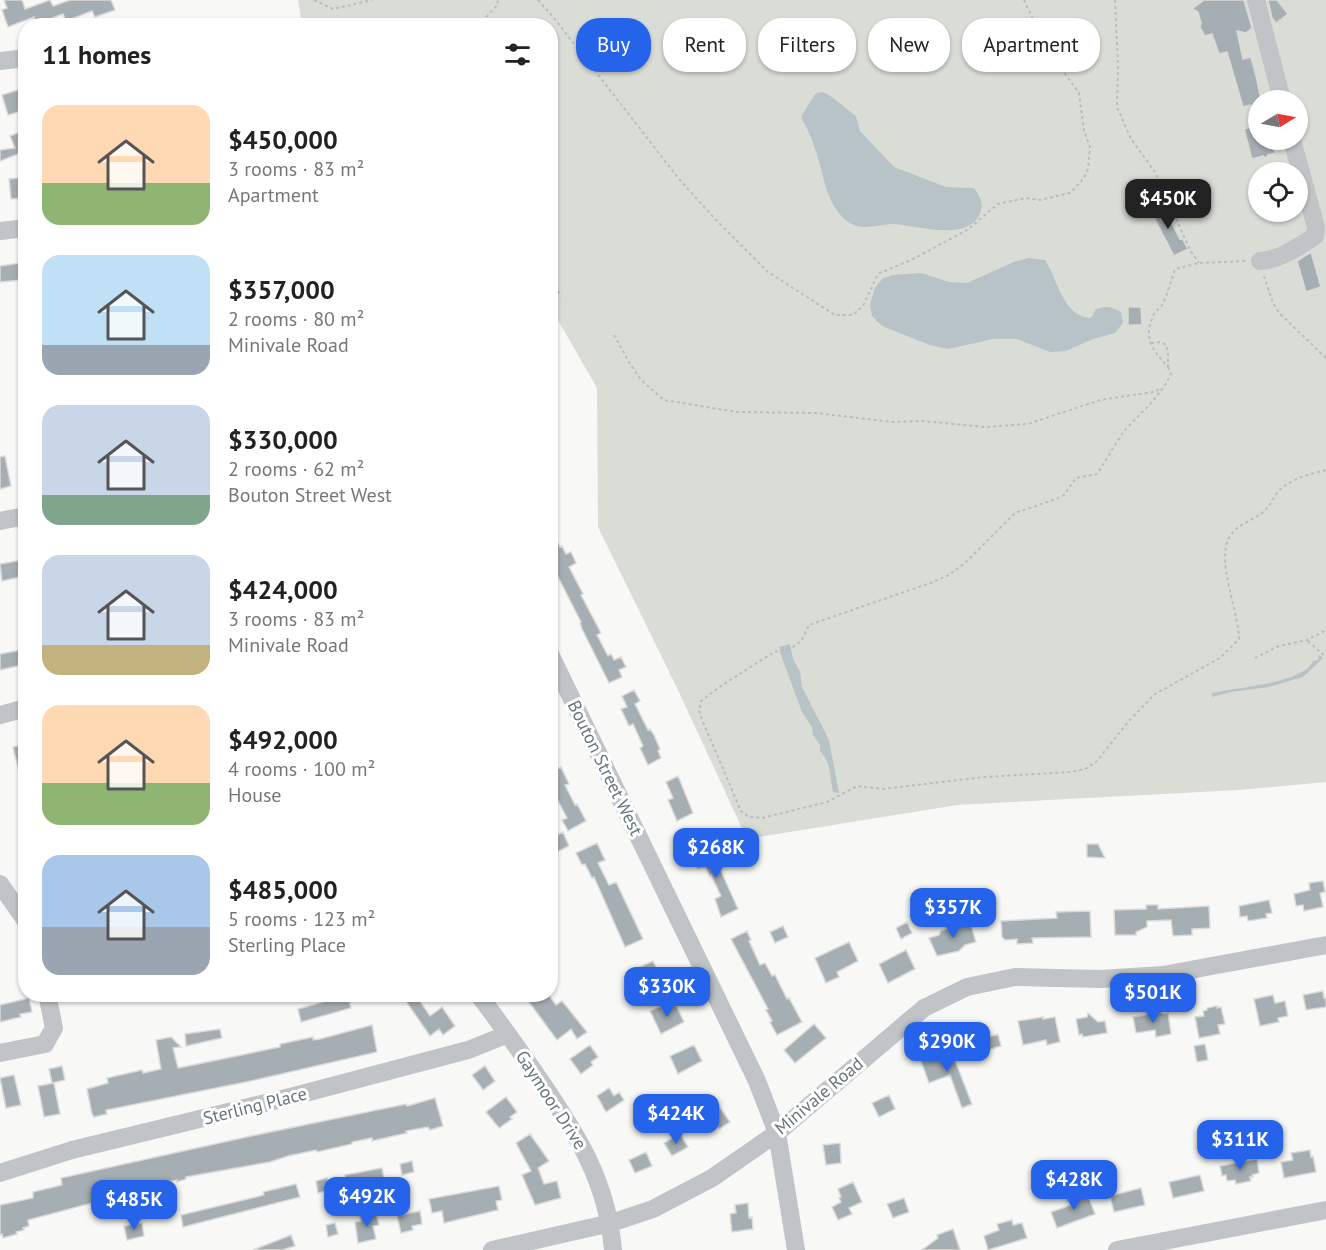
<!DOCTYPE html>
<meta charset="utf-8">
<style>
:root{--surface:#fff;--page:#f2f2f2;--text:#222;--muted:#767676;--accent:#2563eb}
body{margin:0;font-family:"PT Sans",sans-serif;background:var(--page);color:var(--text);height:100vh;display:flex;flex-direction:column;font-size:22px;white-space:nowrap}
*{box-sizing:border-box;margin:0}
p{font-size:20px;color:var(--muted)}
.icon{flex:none;width:33px;height:33px;fill:none;stroke:currentColor;stroke-width:2;stroke-linecap:round;stroke-linejoin:round}
.map{position:relative;flex:1;overflow:hidden}
.sheet{position:absolute;left:18px;top:18px;width:540px;height:984px;display:flex;flex-direction:column;background:var(--surface);border-radius:24px;box-shadow:0 2px 4px #0004}
.sheet>*{flex:none}
.hud{position:absolute;left:576px;top:18px;width:570px;height:54px;display:flex;gap:12px}
.needle{width:39px;rotate:80deg}
.buttons{position:absolute;left:1248px;top:90px;display:grid;gap:12px}
.buttons a{display:grid;place-items:center;width:60px;height:60px;border-radius:50%;background:var(--surface);box-shadow:0 2px 4px #0004;font-size:30px}
.price{position:absolute;translate:-50% -51px;padding:0 14px;border-radius:12px;background:var(--accent);color:#fff;font-size:20px;line-height:39px;filter:drop-shadow(0 2px 3px #0008)}
.price::after{content:'';position:absolute;left:50%;top:36px;width:18px;height:14px;margin-left:-9px;background:inherit;clip-path:polygon(0 0,100% 0,50% 100%)}
.price.on{background:#222;color:#fff}
ul{padding:0;list-style:none}
li{display:flex;align-items:center;gap:18px;height:150px;padding:0 24px}
li span{display:grid;place-items:center;flex:none;width:168px;height:120px;border-radius:18px;color:#555}
li>.icon{margin-inline-start:auto}
span .icon{width:72px;height:72px;fill:#fffc;stroke-width:1}
li b{font-size:26px}
h2{display:flex;justify-content:space-between;align-items:center;height:72px;padding:0 24px;font-size:26px}
.tag{padding:0 21px;border-radius:24px;background:var(--surface);box-shadow:0 2px 4px #0004;font-size:21px;line-height:54px}
.tag.on{background:var(--accent);color:#fff}
.map>svg:first-child{display:block}
.green{fill:#d9ddd6;fill-rule:evenodd}
.water{fill:#b7c3c6}
.building{fill:#a5aeb2;stroke:#dadad8;stroke-width:1.5}
.lines{fill:none;stroke-linecap:round;stroke-linejoin:round}
.path{stroke:#babdbf;stroke-width:2;stroke-dasharray:3 3;stroke-linecap:butt}
.minor{stroke:#c0c4c7;stroke-width:18}
.labels{text-anchor:middle;stroke-width:6;stroke-linejoin:round;paint-order:stroke}
.street-label{font-size:18px;fill:#66767e;stroke:#fff}
</style>
<div class="map">
<svg width="1326" height="1250" viewBox="0 0 1326 1250">
<rect width="100%" height="100%" fill="#f8f8f6"/>
<path class="green" d="M298,0H1326V782L1239,790L957,805L747,839L678,690L598,527L597,388L551,308L550,26L302,25ZM1258,100H1298V140H1258ZM1258,172H1298V212H1258Z"/>
<path class="water" d="M822,92L829,95L856,116L860,131L894,167L946,187L974,188C980,196 984,204 980,213C969,242 918,226 895,224C879,223 862,233 847,221C824,203 824,171 814,146C811,136 806,126 801,117L815,94Z
M1028,258L1045,260C1058,280 1062,314 1089,318L1092,317L1095,310C1106,305 1111,307 1121,312L1123,323L1115,333L1093,339L1066,351L1050,352L1017,339H993L948,349L930,345L882,326L872,316L870,304L875,288L882,279L892,275L921,273L949,282L967,283L1014,262Z
M790,644L793,659L800,672L802,687L829,740L839,793L833,792C830,778 831,762 820,751V745L813,735L812,727L802,712L781,655L779,647Z
M1319,655L1323,658L1303,677L1269,687L1231,692L1212,697V693C1235,687 1303,684 1313,661L1318,660Z"/>
<path class="building" d="M4,0H22L25,9L50,0L53,6L70,0H111L115,10L95,17L92,11L66,21L63,14L36,24L34,17L8,27L2,10L7,8Z
M1204,0H1244L1252,28L1246,33L1237,31L1243,59L1251,57L1257,80L1261,100L1254,103L1253,106L1250,105L1243,107L1227,52L1219,54L1212,34L1205,36L1200,27L1201,23L1198,12L1192,9Z
M1268,0H1277L1288,14L1276,23L1272,18Z
M21,89L26,110L8,115L2,95Z
M1258,125V140H1272L1275,153L1268,155L1266,158L1263,156L1252,159L1244,129Z
M20,132L26,151L0,161V150L15,148L10,136Z
M26,177V198L11,199L9,179Z
M1161,202L1180,239L1182,238L1188,249L1174,256L1149,208Z
M1311,252L1321,287L1306,292L1297,261Z
M20,263L22,280L0,282V266Z
M1128,307H1141L1142,325H1128Z
M5,456L11,486L0,489V457Z
M550,528L560,547L562,546L566,554L571,552L576,563L569,567L583,594L581,595L601,633L597,635L608,656L611,654L614,660L621,657L626,667L619,670L622,677L609,683L582,629L580,623L581,622L550,561Z
M22,560L25,576L2,581L0,564Z
M26,649V664L0,670V654Z
M634,690L640,701L635,704L648,730L650,729L654,735L660,749L658,751L661,758L648,765L640,748L643,746L633,724L629,726L621,709L627,707L622,696Z
M26,744V783L22,784L13,747Z
M561,767L569,784L565,785L575,805L577,804L586,821L568,831L562,820L567,818L553,791L550,793V772Z
M678,776L693,813L677,821L668,800L673,798L666,782Z
M563,832L569,846L557,852L550,838Z
M597,843L605,860L598,863L609,885L616,882L643,939L625,947L594,877L592,878L585,864L582,865L576,853Z
M1087,844H1098L1105,858L1087,857Z
M703,846L705,850L709,848L711,852L712,851L738,909L721,917L715,899L721,896L711,875L710,876L705,866L698,869L690,852Z
M1323,881L1325,892L1320,893L1323,907L1304,911L1303,905L1296,906L1294,894L1310,890L1309,883Z
M1269,900L1272,913L1266,914L1267,918L1248,921L1247,916L1240,917L1239,906Z
M1146,905H1158V909L1209,906L1210,928L1192,929V935L1173,936L1171,920L1147,921V927L1136,932V935H1115L1114,910L1146,909Z
M1090,911L1091,937L1032,938L1033,943L1017,944V939L1005,940L1002,937L1001,921L1057,918L1056,912Z
M907,922L912,933L901,939L896,928Z
M970,922L976,942L965,945L959,951L937,956L929,938L939,935L941,931Z
M783,926L788,937L775,943L770,932Z
M747,931L751,940L749,941L760,965L765,963L772,976L775,975L787,999L789,998L802,1022L777,1035L770,1022L772,1021L766,1010L768,1009L731,939Z
M849,942L858,961L837,972L839,977L826,983L815,958Z
M906,950L915,969L888,983L879,964Z
M653,961L661,977L650,983L653,989L642,994L639,988L636,990L629,976L641,971L640,967Z
M1323,991L1324,998L1326,997V1007L1306,1010L1303,995Z
M401,994H415L430,1016L442,1007L455,1026L443,1035L439,1029L430,1036Z
M523,994H548L556,1005L562,1001L587,1032L577,1039L571,1029L557,1040Z
M348,995L351,1008L301,1022L298,1009Z
M1273,995L1275,1003L1285,1001L1288,1016L1278,1018L1279,1022L1260,1026L1254,999Z
M29,998L32,1012L20,1014L21,1017L0,1022V1005Z
M676,1005L684,1022L661,1034L650,1011L661,1006L663,1011Z
M1217,1006V1008L1221,1007L1225,1024L1218,1025L1220,1034L1199,1038L1195,1017L1204,1016L1203,1011L1207,1010V1008Z
M1162,1012L1163,1014L1168,1013L1171,1034L1156,1037L1155,1030L1136,1033L1133,1017Z
M1088,1013L1098,1022L1105,1021L1107,1033L1083,1037L1082,1034L1079,1035L1076,1019L1087,1017Z
M1043,1017V1019L1055,1017L1060,1042L1047,1045L1046,1040L1023,1045L1018,1021Z
M814,1024L826,1038L795,1063L784,1050Z
M372,1025L377,1052L246,1082L106,1110L107,1114L94,1117L92,1114L87,1089L108,1083L107,1078L142,1070L143,1073L161,1069L156,1040L171,1037L181,1047L173,1048L178,1068L280,1047V1044L313,1037V1040L320,1039Z
M986,1026L989,1037L998,1034L1001,1046L985,1051L983,1044L970,1048L966,1033Z
M220,1029L222,1038L186,1046L185,1034Z
M1205,1044L1208,1060L1197,1062L1194,1046Z
M590,1045L598,1057L591,1062L593,1065L581,1074L570,1059Z
M694,1045L702,1061L678,1074L670,1056Z
M950,1048L972,1104L962,1108L950,1075L929,1083L921,1061Z
M62,1066L65,1080L52,1083L49,1069Z
M485,1066L495,1081L483,1090L472,1075Z
M14,1075L21,1105L6,1108L0,1078Z
M54,1083L60,1114L44,1117L38,1086Z
M609,1088L614,1096L619,1092L624,1100L606,1112L597,1096Z
M889,1095L895,1109L879,1117L872,1103Z
M506,1097L517,1112L510,1117L512,1119L499,1128L486,1112Z
M435,1098L443,1126L430,1130L428,1127L406,1131L407,1133L372,1141V1138L352,1142V1144L317,1152L316,1150L288,1156L270,1162L186,1177V1179L177,1182V1180L158,1184L159,1187L151,1188L103,1197V1199L96,1200V1202L28,1220L29,1226L23,1228L24,1230L16,1232L17,1234L3,1238L2,1234L0,1235V1205L33,1198V1192L62,1185L61,1178L251,1136L406,1104L407,1106Z
M714,1099L730,1122L719,1129L714,1122L705,1128L695,1112Z
M530,1134L549,1161L538,1168L544,1184L557,1181L561,1198L535,1205L522,1175L531,1171L516,1143Z
M680,1134L688,1147L672,1156L664,1143Z
M840,1143L841,1163L826,1165L823,1145Z
M1310,1150L1311,1157L1313,1156L1316,1172L1284,1178L1281,1162L1293,1160L1291,1153Z
M646,1152L652,1166L635,1173L629,1160Z
M1257,1159L1259,1173L1252,1175L1253,1177H1250L1251,1181L1236,1184L1235,1180L1227,1181L1226,1175L1222,1176L1220,1166Z
M412,1161L414,1172L402,1175L400,1164Z
M382,1168L384,1179L347,1185L345,1175Z
M1200,1175L1204,1191L1173,1198L1169,1182Z
M327,1178L330,1190L318,1193L316,1181Z
M853,1182L862,1202L849,1208L852,1214L838,1220L832,1207L841,1202L839,1198L841,1197L838,1189Z
M296,1184L300,1197L183,1227L181,1215L264,1195L263,1192Z
M499,1186L502,1200L496,1201L498,1210L444,1223L442,1211L432,1213L429,1199Z
M1141,1188L1145,1205L1114,1212L1110,1196Z
M1087,1193L1095,1214L1057,1228L1051,1212L1074,1204L1072,1199Z
M904,1198L909,1212L893,1218L887,1204Z
M748,1203L749,1218L752,1217L753,1229L732,1232L730,1214L736,1213L735,1205Z
M420,1211L422,1224L412,1226L413,1230L401,1233L397,1216Z
M376,1213L379,1225L373,1226L376,1239L358,1243L355,1222L361,1221V1217Z
M1012,1220L1013,1225L1022,1223L1027,1238L988,1250L984,1236L999,1230L997,1224Z
M142,1223L144,1236L127,1240L124,1226Z
M335,1223L338,1234L328,1237L326,1225Z
M953,1229L960,1250H922L938,1238L937,1235Z
M291,1235L295,1246L282,1250H253Z"/>
<g class="lines">
<path class="path" d="M314,0L333,9L372,0
M538,0L554,18L679,179L716,220L768,272L835,315H853L863,306L878,274L913,259L967,230L998,204L1026,198L1040,200L1070,193L1084,178L1088,169L1090,147L1084,131L1079,93L1048,51L1024,0
M1115,0L1118,64L1117,107L1131,139L1155,172L1190,250L1199,263
M478,26L497,5L498,0
M1264,276L1273,303L1280,314L1326,358
M550,282L562,296
M614,335L629,362L641,380L664,400L737,412L816,413L892,422L923,421L985,427L1028,424L1100,400L1153,392L1162,388
M1151,343L1161,342L1166,345L1168,353V367C1153,350 1143,340 1153,316C1155,312 1159,309 1162,305C1168,294 1171,281 1175,269L1199,263L1246,261
M1168,367L1171,374L1164,387L1151,403L1124,431L1097,474L1076,478L1064,495L1056,499L1015,513L965,563L949,575L933,582L809,625L801,641L793,647L774,652L721,686L701,701L699,711L703,722L741,811L749,817L762,818L827,802L857,786L882,789L985,777L1070,772L1085,769L1096,762L1128,722L1155,694L1220,658L1239,639C1239,612 1215,559 1230,536C1239,522 1257,520 1267,508C1271,504 1273,498 1277,493C1289,479 1309,474 1326,470
M1308,641L1326,657
M1255,658L1279,646L1307,640L1326,630"/>
<path class="minor" d="M1256,0L1282,100
M0,61L26,58
M0,231L26,228
M1260,261C1280,260 1298,247 1315,236L1316,227L1292,140
M0,521L26,516
M550,654L757,1081L777,1133L796,1250
M0,715L26,708
M0,884L26,921
M478,994C500,1023 520,1051 540,1080C578,1136 607,1181 613,1250
M0,1053L45,1044L54,1028L47,994
M0,1173L72,1150L294,1096L468,1050L508,1034
M492,1250L611,1223L653,1209L712,1178L777,1133L924,1008L967,987L1015,977L1100,979L1163,975L1326,945
M1117,1250L1326,1210"/>
</g>
<g class="labels">
<g class="street-label">
<text transform="translate(605 768) rotate(64)" y="6">Bouton Street West</text>
<text transform="translate(819 1096) rotate(-40)" y="6">Minivale Road</text>
<text transform="translate(551 1100) rotate(57)" y="6">Gaymoor Drive</text>
<text transform="translate(255 1106) rotate(-14)" y="6">Sterling Place</text>
</g>
</g>
</svg>
<div class="buttons">
<a><svg class="needle" viewBox="-14 -14 28 28"><path d="M0-13l5 13h-10z" fill="#e53935"/><path d="M0 13l5-13h-10z" fill="#767676"/></svg></a>
<a><svg class="icon" aria-label="locate" viewBox="0 0 24 24"><circle cx="12" cy="12" r="6"/><path d="M12 2v4M12 18v4M2 12h4M18 12h4"/></svg></a>
</div>
<b class="price on" style="left:1168px;top:230px">$450K</b>
<b class="price" style="left:716px;top:879px">$268K</b>
<b class="price" style="left:953px;top:939px">$357K</b>
<b class="price" style="left:667px;top:1018px">$330K</b>
<b class="price" style="left:1153px;top:1024px">$501K</b>
<b class="price" style="left:947px;top:1073px">$290K</b>
<b class="price" style="left:676px;top:1145px">$424K</b>
<b class="price" style="left:1240px;top:1171px">$311K</b>
<b class="price" style="left:1074px;top:1211px">$428K</b>
<b class="price" style="left:367px;top:1228px">$492K</b>
<b class="price" style="left:134px;top:1231px">$485K</b>
<div class="hud">
<a class="tag on">Buy</a>
<a class="tag">Rent</a>
<a class="tag">Filters</a>
<a class="tag">New</a>
<a class="tag">Apartment</a>
</div>
<section class="sheet">
<h2>11 homes<svg class="icon" aria-label="filters" viewBox="0 0 24 24"><path d="M4 7h16M4 17h16"/><circle cx="9" cy="7" r="2"/><circle cx="15" cy="17" r="2"/></svg></h2>
<ul>
<li><span style="background:linear-gradient(#ffd9b3 65%,#8fb573 0)"><svg class="icon" aria-label="home" viewBox="0 0 24 24"><path d="M3 11l9-7 9 7M6 9v11h12V9"/></svg></span><div><b>$450,000</b><p>3 rooms · 83 m²</p><p>Apartment</p></div></li>
<li><span style="background:linear-gradient(#bfe0f5 75%,#9aa5b1 0)"><svg class="icon" aria-label="home" viewBox="0 0 24 24"><path d="M3 11l9-7 9 7M6 9v11h12V9"/></svg></span><div><b>$357,000</b><p>2 rooms · 80 m²</p><p>Minivale Road</p></div></li>
<li><span style="background:linear-gradient(#c9d6e8 75%,#7fa58c 0)"><svg class="icon" aria-label="home" viewBox="0 0 24 24"><path d="M3 11l9-7 9 7M6 9v11h12V9"/></svg></span><div><b>$330,000</b><p>2 rooms · 62 m²</p><p>Bouton Street West</p></div></li>
<li><span style="background:linear-gradient(#c9d6e8 75%,#c2b280 0)"><svg class="icon" aria-label="home" viewBox="0 0 24 24"><path d="M3 11l9-7 9 7M6 9v11h12V9"/></svg></span><div><b>$424,000</b><p>3 rooms · 83 m²</p><p>Minivale Road</p></div></li>
<li><span style="background:linear-gradient(#ffd9b3 65%,#8fb573 0)"><svg class="icon" aria-label="home" viewBox="0 0 24 24"><path d="M3 11l9-7 9 7M6 9v11h12V9"/></svg></span><div><b>$492,000</b><p>4 rooms · 100 m²</p><p>House</p></div></li>
<li><span style="background:linear-gradient(#a9c7e8 60%,#9aa5b1 0)"><svg class="icon" aria-label="home" viewBox="0 0 24 24"><path d="M3 11l9-7 9 7M6 9v11h12V9"/></svg></span><div><b>$485,000</b><p>5 rooms · 123 m²</p><p>Sterling Place</p></div></li>
</ul>
</section>
</div>
